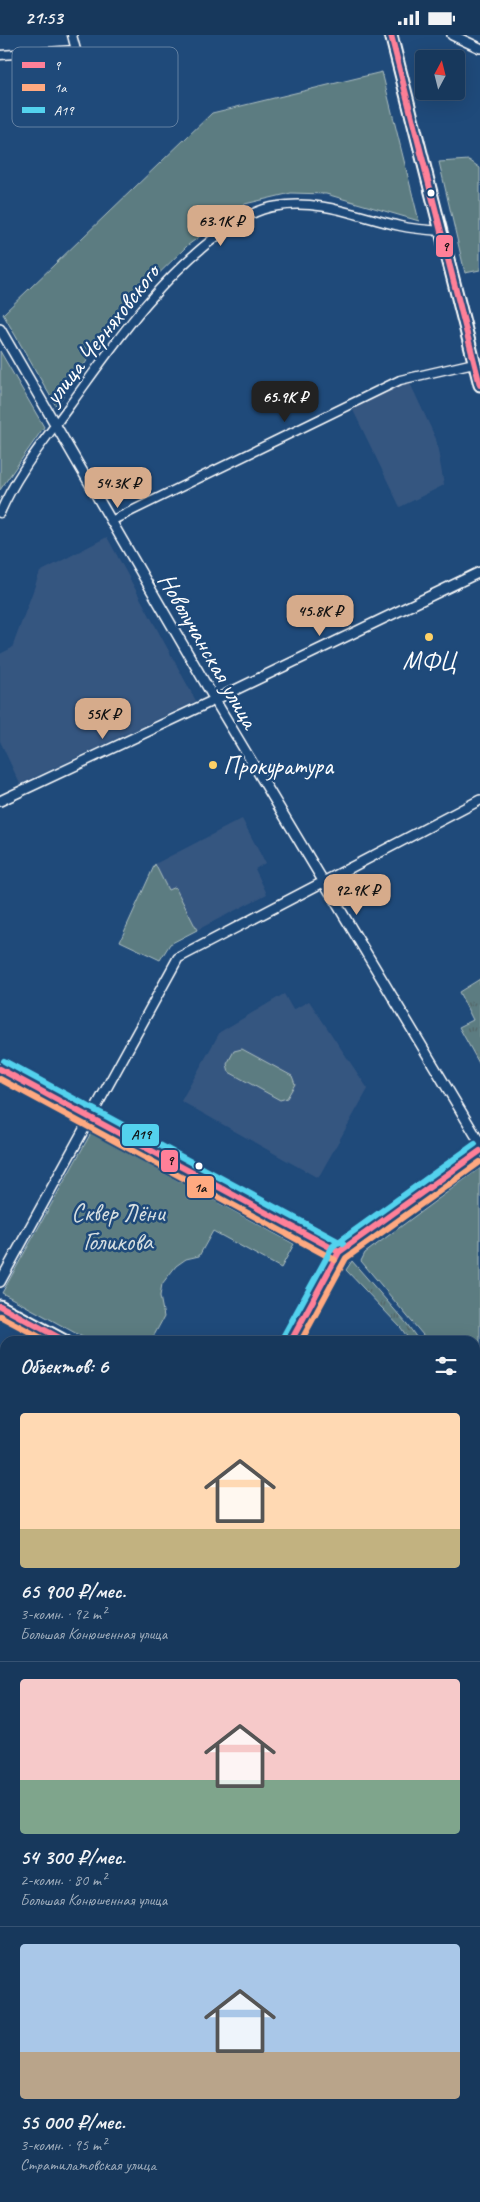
<!DOCTYPE html>
<html lang="ru">
<meta charset="utf-8">
<style>
:root{--surface:#17385c;--page:#203f62;--text:#f1f3f6;--muted:#9eacbb;--line:#365272;--accent:#d6ab8b}
body{margin:0;font-family:Caveat,sans-serif;background:var(--page);color:var(--text);height:100vh;display:flex;flex-direction:column;font-size:19px;white-space:nowrap}
*{box-sizing:border-box;margin:0}
p{font-size:16px;color:var(--muted)}
.icon{flex:none;width:28px;height:28px;fill:none;stroke:currentColor;stroke-width:2;stroke-linecap:round;stroke-linejoin:round}
.map{position:relative;flex:1;overflow:hidden}
.side{position:absolute;left:0px;top:1301px;width:480px;height:866px;display:flex;flex-direction:column;background:var(--surface);border-radius:15px 15px 0 0;box-shadow:0 5px 20px #0002,0 0 0 1px var(--line)}
.side>*{flex:none}
.needle{width:32px;rotate:7deg}
.tools{position:absolute;left:415px;top:15px;display:grid;gap:10px}
.tools a{display:grid;place-items:center;width:50px;height:50px;border-radius:5px;background:var(--surface);box-shadow:0 5px 20px #0002,0 0 0 1px var(--line);font-size:25px}
.price{position:absolute;translate:-50% -42px;padding:0 11px;border-radius:10px;background:var(--accent);color:#111;font-size:16px;line-height:32px;filter:drop-shadow(0 1px 2px #0008)}
.price::after{content:'';position:absolute;left:50%;top:30px;width:15px;height:11px;margin-left:-8px;background:inherit;clip-path:polygon(0 0,100% 0,50% 100%)}
.price.current{background:#222;color:#fff}
ul{padding:0;list-style:none}
li{display:grid;align-content:center;gap:10px;height:265px;padding:0 20px}
li+li{border-top:1px solid var(--line)}
li span{display:grid;place-items:center;height:155px;border-radius:5px;color:#555}
li>.icon{margin-inline-start:auto}
span .icon{width:90px;height:90px;fill:#fffc;stroke-width:1}
li b{font-size:21px}
h2{display:flex;justify-content:space-between;align-items:center;height:60px;padding:0 20px;font-size:21px}
.status{display:flex;justify-content:space-between;align-items:center;height:35px;padding:0 25px;background:var(--surface);direction:ltr}
.status svg{height:14px;fill:currentColor}
.map>svg:first-child{display:block}
.built{fill:#365680}
.grass{fill:url(#grass-tufts);stroke:#adbec0}
.green{fill:#5b7c81;stroke:#adbec0}
.lines{fill:none;stroke-linecap:round;stroke-linejoin:round}
.stream{stroke:#8fafc7;stroke-width:2.5}
.minor-casing{stroke:#fff;stroke-width:11}
.tertiary-casing{stroke:#fff;stroke-width:12}
.secondary-casing{stroke:#fff;stroke-width:14}
.primary-casing{stroke:#fff;stroke-width:15}
.minor{stroke:#1f4a7a;stroke-width:8}
.tertiary{stroke:#1f4a7a;stroke-width:9}
.secondary{stroke:#1f4a7a;stroke-width:10}
.primary{stroke:#1f4a7a;stroke-width:11}
.bus-1-casing{stroke:#1f4a7a;stroke-width:10}
.bus-2-casing{stroke:#1f4a7a;stroke-width:10}
.bus-3-casing{stroke:#1f4a7a;stroke-width:10}
.bus-1{stroke:#ff8098;stroke-width:6}
.bus-2{stroke:#ffa980;stroke-width:6}
.bus-3{stroke:#53d2ee;stroke-width:6}
.bus-dot{fill:#fff;stroke:#1f4a7a;stroke-width:2}
.poi-dot{fill:#ffd166;stroke:#1f4a7a;stroke-width:2}
.labels{text-anchor:middle;stroke-width:5;stroke-linejoin:round;paint-order:stroke}
.street-label{font-size:25px;fill:#fff;stroke:#1f4a7a}
.poi-label{font-size:25px;fill:#fff;stroke:#1f4a7a}
.park-label{font-size:25px;fill:#d6dee0;stroke:#1f4a7a}
.key{fill:#1f4a7a;stroke:#6280a2;stroke-width:1}
.key-label{font-size:14px;fill:#fff}
.line-badge{stroke:#1f4a7a;stroke-width:2}
.pale-badge-label{font-size:14px;text-anchor:middle;font-weight:bold;fill:#111}
</style>
<div class="status"><b>21:53</b><svg viewBox="0 0 49 12"><path d="M0 12V9h3v3zM5 12V6h3v6zM10 12V3h3v9zM15 12V0h3v12zM26 1h20v11H26zM47 4h2v5h-2z"/></svg></div>
<div class="map">
<svg width="480" height="2167" viewBox="0 0 480 2167">
<defs>
<pattern id="grass-tufts" width="24" height="20" patternUnits="userSpaceOnUse" patternTransform="scale(1.25)"><rect width="24" height="20" fill="#5b7c81"/><path d="M3 7l-1-3M5 7V3M7 7l1-3M15 17l-1-3M17 17v-4M19 17l1-3" fill="none" stroke="#546466"/></pattern>
</defs>
<rect width="100%" height="100%" fill="#1f4a7a"/>
<filter id="ink" filterUnits="userSpaceOnUse"><feTurbulence type="fractalNoise" baseFrequency=".02" numOctaves="2"/><feDisplacementMap in="SourceGraphic" scale="10" xChannelSelector="R" yChannelSelector="G"/><feConvolveMatrix kernelMatrix="1 2 1 2 8 2 1 2 1" color-interpolation-filters="sRGB"/></filter>
<g filter="url(#ink)">
<path class="built" d="M409,346L436,404L444,450L400,472L352,373Z
M107,502L196,666L20,749L0,706V619L12,613L40,537Z
M242,784L265,828L255,834L267,859L197,895L175,852L168,855L155,829Z
M284,959L293,975L309,966L368,1054L318,1143L181,1066L220,997Z
M142,2163L147,2167H53L49,2163Z"/>
<path class="grass" d="M480,944V1030L459,992L473,985L459,957Z
M352,1226L407,1289L419,1306H410L401,1293L346,1235Z"/>
<path class="green" d="M382,37L419,186L326,159L291,158L245,169L188,210L133,264L108,295L56,371L3,279L212,78Z
M469,125L480,133V235L465,238L439,127Z
M0,316L44,392L0,455Z
M155,829L168,855L175,852L197,895L170,909L160,925L120,906Z
M242,1014L292,1041L295,1049L287,1063L280,1065L229,1037L227,1029L234,1016Z
M91,1098L294,1209L281,1233L213,1196L199,1221L186,1224L176,1231L162,1249L160,1261L164,1282L151,1306H90L2,1258Z
M480,1133V1396L475,1393V1306H428L361,1226L365,1218Z
M475,1445L480,1448V1553L475,1559Z
M475,1877L480,1884V2153L475,2149Z"/>
<g class="lines">
<path class="stream" d="M475,1496L480,1491
M475,1947L480,1951"/>
<g class="minor-casing">
<path id="minor" d="M0,20L76,15L72,0
M0,478C17,438 45,405 70,370C115,308 158,244 221,198C239,185 256,174 278,171C320,164 359,182 400,191C413,194 427,195 441,196
M111,486L400,345L474,328
M0,1906L5,1905
M21,2162L23,2167
M166,2167L168,2162"/>
</g>
<g class="tertiary-casing">
<path id="tertiary" d="M452,0L480,13
M0,294L219,672L480,1108
M0,766L208,668L480,537
M0,1247L178,923L480,765
M0,1740L5,1739
M0,2081L5,2103
M187,2162L195,2167"/>
</g>
<g class="secondary-casing">
<path id="secondary" d="M473,2162L476,2167
M0,2165L5,2161"/>
</g>
<g class="primary-casing">
<path id="primary" d="M391,0L480,350
M0,1034L339,1217
M0,1271L65,1306
M291,1306L339,1217L480,1116"/>
</g>
<use href="#minor" class="minor"/>
<use href="#tertiary" class="tertiary"/>
<use href="#secondary" class="secondary"/>
<use href="#primary" class="primary"/>
<g class="bus-1-casing">
<path id="bus-1" d="M391,0L480,350
M0,1034L339,1217
M0,1271L65,1306
M291,1306L339,1217L480,1116"/>
</g>
<g class="bus-2-casing">
<path id="bus-2" d="M0,1044L335,1225
M0,1281L47,1306
M301,1306L346,1223L480,1127"/>
</g>
<g class="bus-3-casing">
<path id="bus-3" d="M4,1026L343,1209
M283,1302L333,1211L475,1109"/>
</g>
<use href="#bus-1" class="bus-1"/>
<use href="#bus-2" class="bus-2"/>
<use href="#bus-3" class="bus-3"/>
</g>
</g>
<g class="bus-dot">
<circle cx="431" cy="158" r="4.5"/>
<circle cx="199" cy="1131" r="4.5"/>
</g>
<g class="poi-dot">
<circle cx="429" cy="602" r="5"/>
<circle cx="213" cy="730" r="5"/>
</g>
<g class="labels">
<g class="street-label">
<text transform="translate(101 299) rotate(-52)" y="9">улица Черняховского</text>
<text transform="translate(209 615) rotate(60)" y="9">Новолучанская улица</text>
</g>
<g class="poi-label">
<text x="429" y="634">МФЦ</text>
<text x="223" y="739" text-anchor="start">Прокуратура</text>
</g>
<g class="park-label">
<text x="118" y="1186">Сквер Лёни<tspan x="118" dy="29">Голикова</tspan></text>
</g>
</g>
<rect x="12" y="12" width="166" height="80" rx="8" class="key"/>
<rect x="22" y="27" width="23" height="6" fill="#ff8098"/>
<rect x="22" y="49" width="23" height="7" fill="#ffa980"/>
<rect x="22" y="72" width="23" height="6" fill="#53d2ee"/>
<g class="key-label">
<text x="54" y="35">9</text>
<text x="54" y="57">1a</text>
<text x="54" y="80">A19</text>
</g>
<g class="line-badge">
<rect x="435" y="199" width="19" height="24" rx="5" fill="#ff8098"/>
<rect x="121" y="1088" width="39" height="24" rx="5" fill="#53d2ee"/>
<rect x="160" y="1114" width="19" height="24" rx="5" fill="#ff8098"/>
<rect x="186" y="1140" width="29" height="24" rx="5" fill="#ffa980"/>
</g>
<g class="pale-badge-label">
<text x="445" y="216">9</text>
<text x="141" y="1104">A19</text>
<text x="170" y="1130">9</text>
<text x="200" y="1157">1a</text>
</g>
</svg>
<div class="tools">
<a><svg class="needle" viewBox="-14 -14 28 28"><path d="M0-13l5 13h-10z" fill="#e53935"/><path d="M0 13l5-13h-10z" fill="#9eacbb"/></svg></a>
</div>
<b class="price" style="left:221px;top:212px">63.1K ₽</b>
<b class="price current" style="left:285px;top:388px">65.9K ₽</b>
<b class="price" style="left:118px;top:474px">54.3K ₽</b>
<b class="price" style="left:320px;top:602px">45.8K ₽</b>
<b class="price" style="left:103px;top:705px">55K ₽</b>
<b class="price" style="left:357px;top:881px">92.9K ₽</b>
<section class="side">
<h2>Объектов: 6<svg class="icon" aria-label="filters" viewBox="0 0 24 24"><path d="M4 7h16M4 17h16"/><circle cx="9" cy="7" r="2"/><circle cx="15" cy="17" r="2"/></svg></h2>
<ul>
<li><span style="background:linear-gradient(#ffd9b3 75%,#c2b280 0)"><svg class="icon" aria-label="home" viewBox="0 0 24 24"><path d="M3 11l9-7 9 7M6 9v11h12V9"/></svg></span><div><b>65 900 ₽/мес.</b><p>3-комн. · 92 m²</p><p>Большая Конюшенная улица</p></div></li>
<li><span style="background:linear-gradient(#f6c9c9 65%,#7fa58c 0)"><svg class="icon" aria-label="home" viewBox="0 0 24 24"><path d="M3 11l9-7 9 7M6 9v11h12V9"/></svg></span><div><b>54 300 ₽/мес.</b><p>2-комн. · 80 m²</p><p>Большая Конюшенная улица</p></div></li>
<li><span style="background:linear-gradient(#a9c7e8 70%,#b9a48a 0)"><svg class="icon" aria-label="home" viewBox="0 0 24 24"><path d="M3 11l9-7 9 7M6 9v11h12V9"/></svg></span><div><b>55 000 ₽/мес.</b><p>3-комн. · 95 m²</p><p>Стратилатовская улица</p></div></li>
</ul>
</section>
</div>
